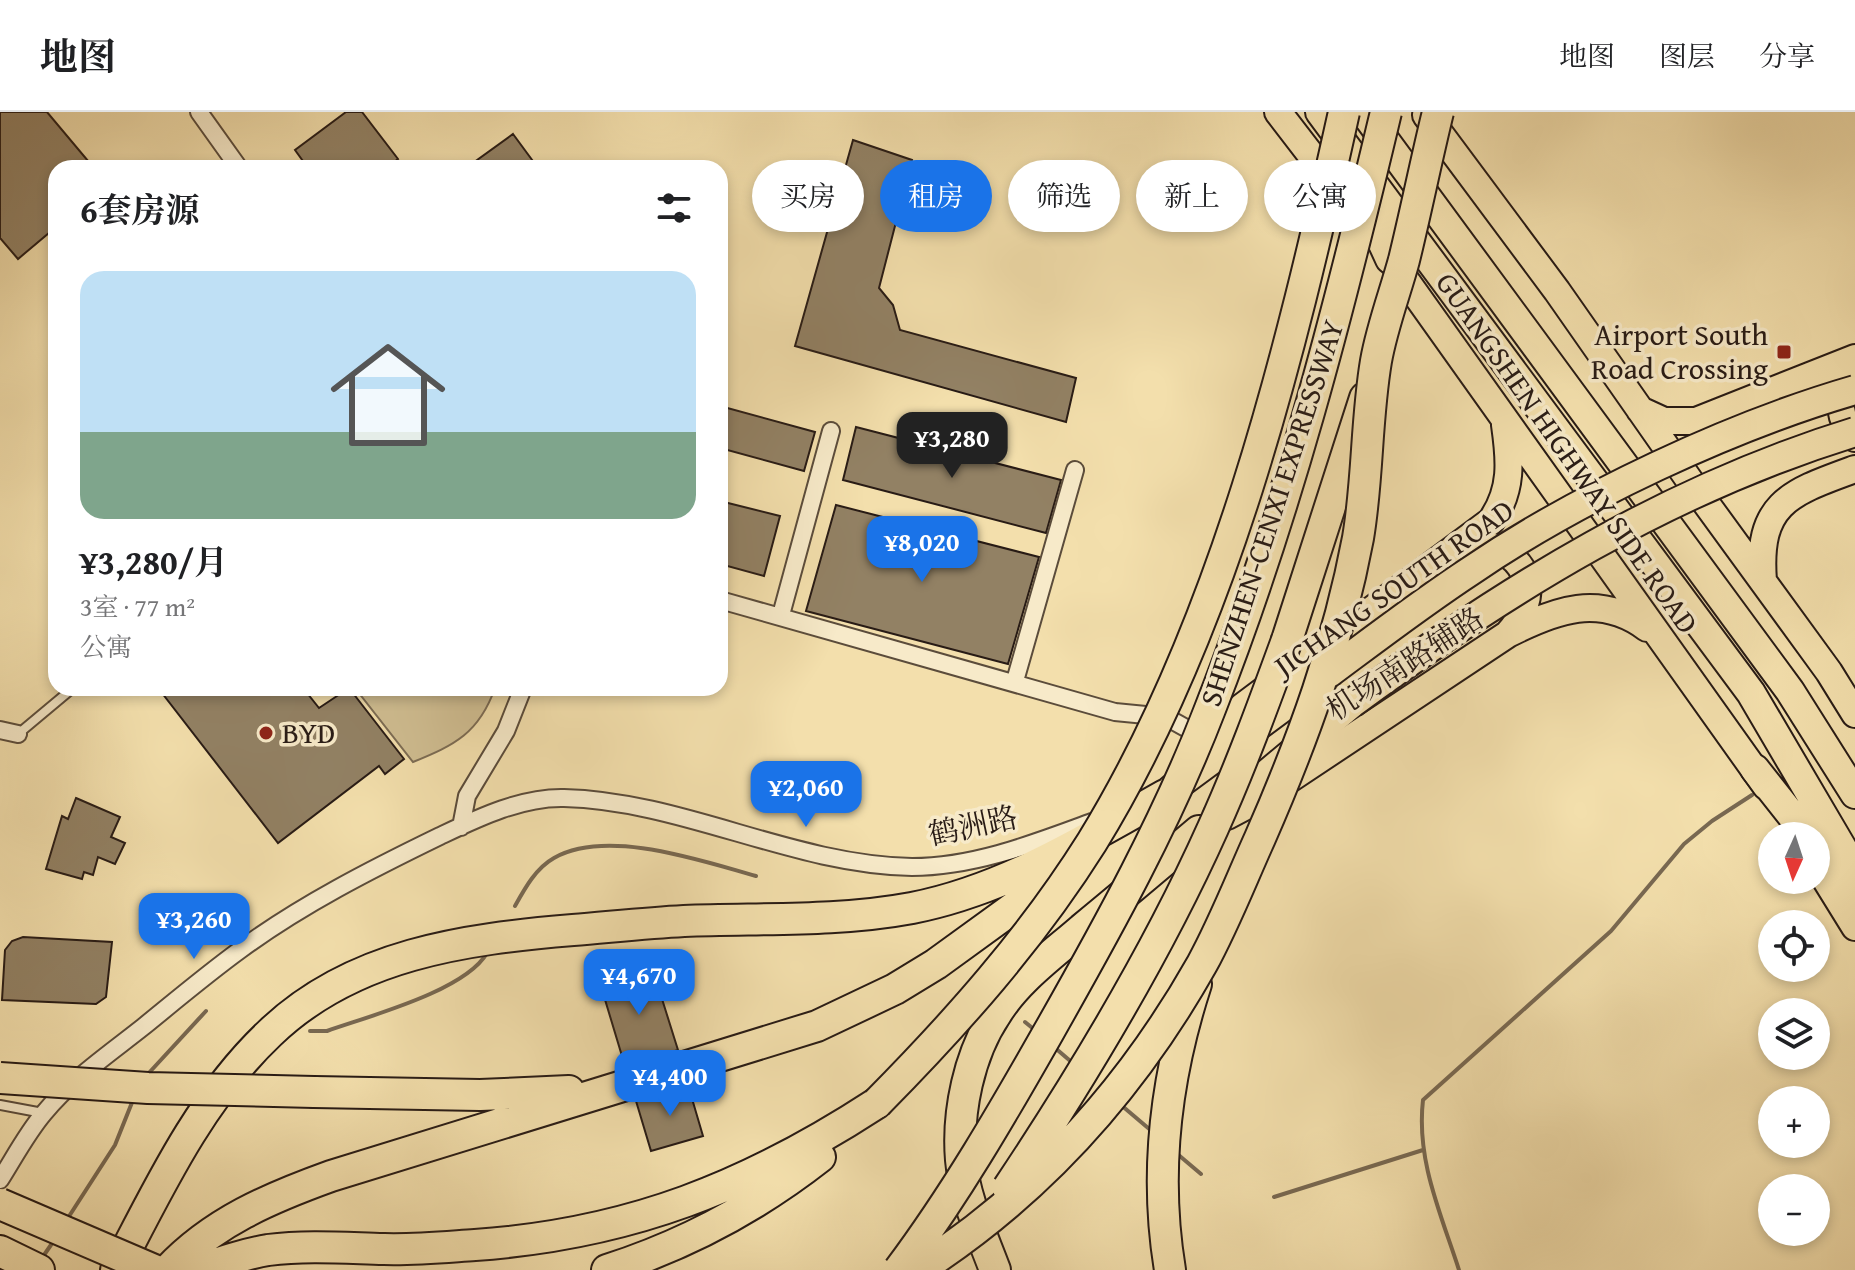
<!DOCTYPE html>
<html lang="zh">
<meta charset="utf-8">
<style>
:root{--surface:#fff;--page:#f2f2f2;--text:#202124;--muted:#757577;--line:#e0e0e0;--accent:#1a73e8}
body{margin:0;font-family:"Gentium Book Plus","Noto Serif SC",serif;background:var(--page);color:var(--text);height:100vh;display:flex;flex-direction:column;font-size:30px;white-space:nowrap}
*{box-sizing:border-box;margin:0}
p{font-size:26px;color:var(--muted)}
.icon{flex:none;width:44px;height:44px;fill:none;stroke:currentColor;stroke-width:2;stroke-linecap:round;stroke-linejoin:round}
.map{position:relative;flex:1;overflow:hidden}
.sheet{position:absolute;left:48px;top:48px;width:680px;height:536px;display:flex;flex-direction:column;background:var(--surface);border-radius:24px;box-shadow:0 4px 12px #0003}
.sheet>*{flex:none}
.guide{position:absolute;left:752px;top:48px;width:760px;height:72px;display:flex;gap:16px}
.needle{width:52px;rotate:183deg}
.controls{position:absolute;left:1758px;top:710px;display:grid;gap:16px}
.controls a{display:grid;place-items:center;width:72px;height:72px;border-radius:50%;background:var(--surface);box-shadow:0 4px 12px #0003;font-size:40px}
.price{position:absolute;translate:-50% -68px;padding:0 18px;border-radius:16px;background:var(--accent);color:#fff;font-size:26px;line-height:52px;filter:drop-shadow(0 2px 4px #0008)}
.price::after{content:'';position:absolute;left:50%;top:48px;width:24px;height:18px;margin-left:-12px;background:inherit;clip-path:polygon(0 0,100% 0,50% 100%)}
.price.current{background:#222;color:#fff}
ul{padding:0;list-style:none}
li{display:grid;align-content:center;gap:16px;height:424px;padding:0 32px}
li span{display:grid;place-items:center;height:248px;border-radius:24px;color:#555}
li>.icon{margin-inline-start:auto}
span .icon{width:144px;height:144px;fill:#fffc;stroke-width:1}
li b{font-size:34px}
h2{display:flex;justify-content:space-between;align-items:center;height:96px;padding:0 32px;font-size:34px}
.pill{padding:0 28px;border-radius:36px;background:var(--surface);box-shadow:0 4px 12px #0003;font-size:28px;line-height:72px}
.pill.current{background:var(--accent);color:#fff}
header{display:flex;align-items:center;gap:48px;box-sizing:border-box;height:112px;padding:0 40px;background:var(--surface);border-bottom:2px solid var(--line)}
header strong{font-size:38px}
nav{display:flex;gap:44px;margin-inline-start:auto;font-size:28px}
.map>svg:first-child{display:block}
.green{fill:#d0be92;stroke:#7c6c54;stroke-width:2}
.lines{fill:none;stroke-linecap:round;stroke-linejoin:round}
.stream{stroke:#786851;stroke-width:4}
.building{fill:#928164;stroke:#281b15;stroke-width:2}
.service-casing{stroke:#5b4c3b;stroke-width:12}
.minor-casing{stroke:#5b4c3b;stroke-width:20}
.primary-casing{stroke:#281b15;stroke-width:30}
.trunk-casing{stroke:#281b15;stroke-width:32}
.motorway-casing{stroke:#281b15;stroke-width:34}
.service{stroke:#f7eac9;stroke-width:8}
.minor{stroke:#f7eac9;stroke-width:16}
.primary{stroke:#f3dfac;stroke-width:26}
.trunk{stroke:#f3dfac;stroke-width:28}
.motorway{stroke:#f3dfac;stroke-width:30}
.trunk-bridge-casing{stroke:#281b15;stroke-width:32;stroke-linecap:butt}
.motorway-bridge-casing{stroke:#281b15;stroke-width:34;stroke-linecap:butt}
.trunk-bridge{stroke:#f3dfac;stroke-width:28}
.motorway-bridge{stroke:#f3dfac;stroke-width:30}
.poi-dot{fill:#8f2418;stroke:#f7eac9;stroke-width:3}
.labels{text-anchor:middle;stroke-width:7;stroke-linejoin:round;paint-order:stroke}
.poi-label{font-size:30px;fill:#281b15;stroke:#f7eac9;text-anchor:end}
.street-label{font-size:30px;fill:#281b15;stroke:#f7eac9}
</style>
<header>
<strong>地图</strong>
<nav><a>地图</a><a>图层</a><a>分享</a></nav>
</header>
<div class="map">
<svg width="1855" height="1158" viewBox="0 0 1855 1158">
<rect width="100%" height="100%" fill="#f3dfac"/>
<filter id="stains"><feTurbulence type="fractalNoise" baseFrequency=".0025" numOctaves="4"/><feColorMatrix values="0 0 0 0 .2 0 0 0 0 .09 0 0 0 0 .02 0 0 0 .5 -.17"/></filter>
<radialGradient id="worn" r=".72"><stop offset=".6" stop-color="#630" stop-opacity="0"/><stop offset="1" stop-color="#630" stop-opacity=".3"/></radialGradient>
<path class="green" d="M355,576H495C479,621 455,633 413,650Z"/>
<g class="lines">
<path class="stream" d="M515,794C525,776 536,756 554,746C607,716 702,749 756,764
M1025,910L1036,919
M310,919H327C369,904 465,879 487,841
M1054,935L1075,953
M147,963L206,899
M1121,993L1154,1021
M1175,1040L1201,1062
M1274,1085L1423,1038
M66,1109L115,1033L133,988
M42,1146L55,1127
M1459,1158C1441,1102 1416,1048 1423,988L1611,819L1684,732L1712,709L1752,683"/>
</g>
<path class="building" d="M0,0H47L94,56H56V115L18,147L0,126Z
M346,0H362L398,47L386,56H308L295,38Z
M513,22L538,56H466Z
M853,28L912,48L879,176L893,193L900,218L1076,266L1066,310L795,234Z
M720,294L815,320L804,359L720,336Z
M856,315L1061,368L1046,421L843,368Z
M720,389L780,404L764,464L720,452Z
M836,393L1039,445L1008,552L806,499Z
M169,576H303L319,596L349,576L404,647L385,662L379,654L278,731L162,581Z
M76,686L120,705L111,725L125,731L115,752L98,745L93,763L84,760L82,767L46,757L62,704L68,707Z
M23,825L112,830L106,885L96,892L2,888L5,838L12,829Z
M652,855L678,938L625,954L600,871Z
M688,973L703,1024L651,1039L636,989Z"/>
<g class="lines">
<g class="service-casing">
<path id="service" d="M18,622L73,576
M0,993L43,1001"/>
</g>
<g class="minor-casing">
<path id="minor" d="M199,0L239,56
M720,488L1115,600L1166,605L1202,625
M781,503L831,319
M1015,569L1075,358
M0,618L18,622
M461,715L467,684L506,619L523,576
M0,1068C14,1046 27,1021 44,1001C72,967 109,942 143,915C175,889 207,862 240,838C301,793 372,757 440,724C478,706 521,685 564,686C683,689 793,753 912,755C974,755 1035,731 1092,710"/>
</g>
<g class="primary-casing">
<path id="primary" d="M1278,0L1368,117
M1426,3L1557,179L1692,372L1829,560L1855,602
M1392,149L1766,674
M1846,264C1837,286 1839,308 1855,326
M1640,298L1664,309H1696L1855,246
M1482,432C1533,443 1540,486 1508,522
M1763,469C1757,391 1789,381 1855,357
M1194,645L1242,595L1491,409C1513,378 1510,348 1505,313
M1227,704L1261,686L1508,522C1555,498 1600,481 1647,516
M1816,752L1855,815"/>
</g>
<g class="trunk-casing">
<path id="trunk" d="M1320,0L1751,581L1855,758
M1364,0L1790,579L1855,682
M1359,80L1390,147
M1755,657L1808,724
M1172,677L1329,561
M1218,703L1352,591
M1816,735L1855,784"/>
</g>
<g class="motorway-casing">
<path id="motorway" d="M1287,528L1365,286
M314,980L480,983L569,979
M0,1139L39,1158
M116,1158C159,1075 201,986 270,921C352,842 465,827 573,818C610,815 647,811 684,809C760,806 837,810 912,796C1004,778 1085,728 1165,683
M168,1158C213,1110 270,1086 331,1064L817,914L895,877L936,852L1074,752
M198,1158C221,1150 244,1142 268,1138C307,1133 345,1136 384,1137C414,1138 445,1135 475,1133C630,1122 748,1075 877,991
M607,1158C685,1133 755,1096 820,1045
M995,1158C982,1123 964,1085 961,1048C957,1000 969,942 996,902C1017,868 1052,843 1082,817C1121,785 1160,752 1199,719
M1170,1158C1154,1062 1166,964 1196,872"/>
</g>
<use href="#service" class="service"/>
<use href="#minor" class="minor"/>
<use href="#primary" class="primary"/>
<use href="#trunk" class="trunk"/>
<use href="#motorway" class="motorway"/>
<g class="trunk-bridge-casing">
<path id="trunk-bridge" d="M1329,561C1376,526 1423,490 1472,458C1579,385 1731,314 1855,278
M1352,591C1507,477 1669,377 1855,320"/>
</g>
<g class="motorway-bridge-casing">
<path id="motorway-bridge" d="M0,966L148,976L314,980
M877,991C957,910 1031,827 1092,730C1224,515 1290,244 1344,0
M1008,1076C1084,962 1157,841 1213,716C1241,654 1264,591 1287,528
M0,1092L154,1158
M899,1158C955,1083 1002,1002 1048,921C1107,817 1167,709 1210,597C1286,404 1338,202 1386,0
M918,1158C1038,1081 1132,976 1202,852C1224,812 1241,768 1260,726C1303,628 1338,532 1358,426C1368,368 1366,308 1376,249C1382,215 1395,181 1404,148C1416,99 1426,49 1438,0"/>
</g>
<use href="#trunk-bridge" class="trunk-bridge"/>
<use href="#motorway-bridge" class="motorway-bridge"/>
</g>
<g class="poi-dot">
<rect x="1776" y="232" width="16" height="16" rx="4"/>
<circle cx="266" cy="621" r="8"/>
</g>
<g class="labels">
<g class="poi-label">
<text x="1768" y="233">Airport South<tspan x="1768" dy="34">Road Crossing</tspan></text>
<text x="282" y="631" text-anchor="start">BYD</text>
</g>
<g class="street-label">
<text transform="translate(1567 341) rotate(55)" y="10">GUANGSHEN HIGHWAY SIDE ROAD</text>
<text transform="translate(1272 401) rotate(-72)" y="10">SHENZHEN-CENXI EXPRESSWAY</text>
<text transform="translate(1394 476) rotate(-35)" y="10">JICHANG SOUTH ROAD</text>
<text transform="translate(1405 552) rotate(-33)" y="10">机场南路辅路</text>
<text transform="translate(973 714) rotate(-12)" y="10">鹤洲路</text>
</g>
</g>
<rect width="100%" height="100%" filter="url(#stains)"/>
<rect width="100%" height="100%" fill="url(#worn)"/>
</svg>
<div class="controls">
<a><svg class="needle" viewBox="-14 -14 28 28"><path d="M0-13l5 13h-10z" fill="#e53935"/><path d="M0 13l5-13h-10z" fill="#757577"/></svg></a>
<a><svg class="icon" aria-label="locate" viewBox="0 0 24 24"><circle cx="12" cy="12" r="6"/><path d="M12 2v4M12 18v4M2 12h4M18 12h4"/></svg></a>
<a><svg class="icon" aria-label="layers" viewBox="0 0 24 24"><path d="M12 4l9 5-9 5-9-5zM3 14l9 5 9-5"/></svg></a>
<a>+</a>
<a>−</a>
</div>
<b class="price current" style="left:952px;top:368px">¥3,280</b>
<b class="price" style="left:922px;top:472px">¥8,020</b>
<b class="price" style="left:806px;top:717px">¥2,060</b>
<b class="price" style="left:194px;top:849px">¥3,260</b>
<b class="price" style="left:639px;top:905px">¥4,670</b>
<b class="price" style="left:670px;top:1006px">¥4,400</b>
<div class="guide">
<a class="pill">买房</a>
<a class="pill current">租房</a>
<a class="pill">筛选</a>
<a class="pill">新上</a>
<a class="pill">公寓</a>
</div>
<section class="sheet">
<h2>6套房源<svg class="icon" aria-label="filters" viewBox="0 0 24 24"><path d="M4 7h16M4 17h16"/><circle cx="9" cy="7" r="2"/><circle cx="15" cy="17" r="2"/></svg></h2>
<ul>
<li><span style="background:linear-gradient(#bfe0f5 65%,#7fa58c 0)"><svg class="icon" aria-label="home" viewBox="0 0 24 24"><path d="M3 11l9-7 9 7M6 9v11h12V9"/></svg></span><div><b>¥3,280/月</b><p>3室 · 77 m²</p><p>公寓</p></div></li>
</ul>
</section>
</div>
